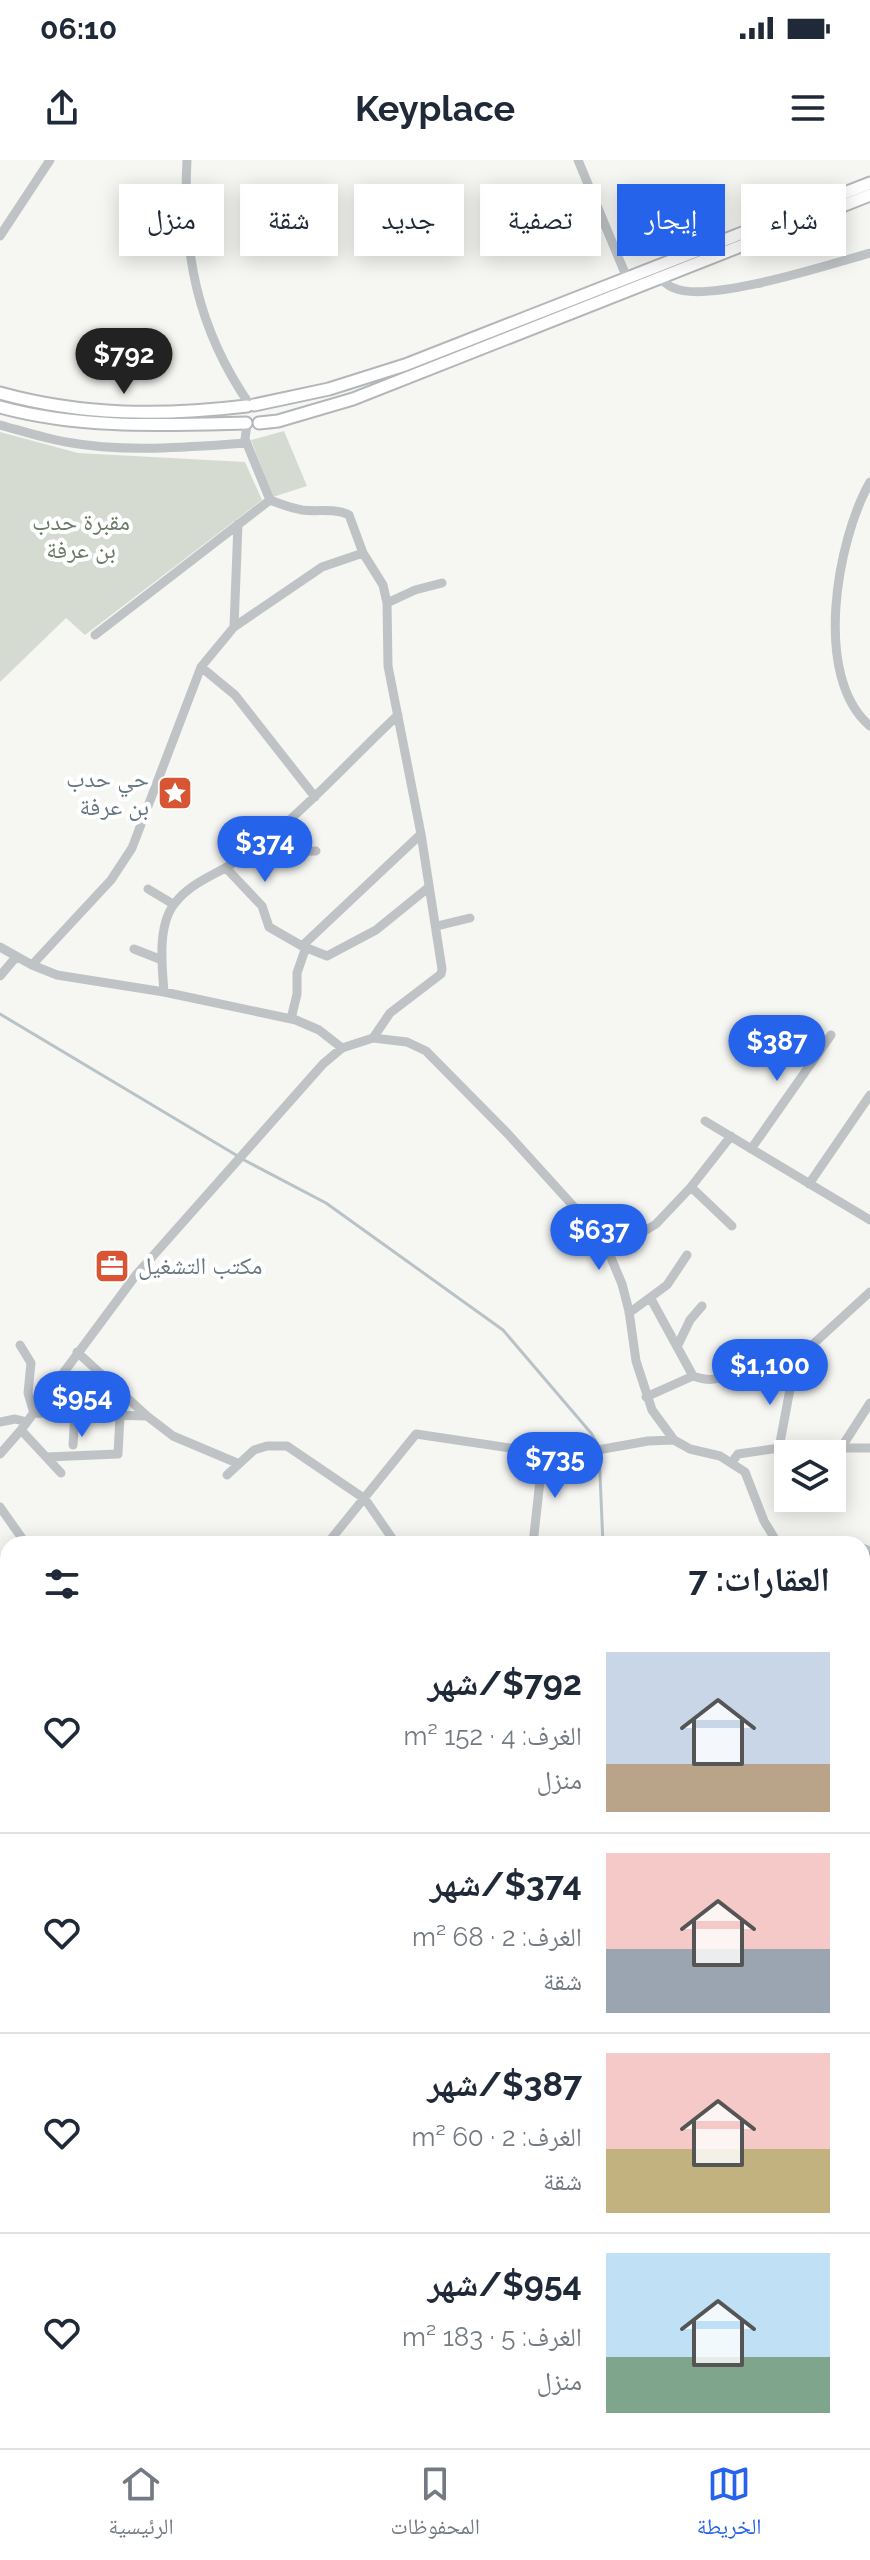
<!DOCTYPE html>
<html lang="ar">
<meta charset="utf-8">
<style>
:root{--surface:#fff;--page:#f2f2f3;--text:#1f2937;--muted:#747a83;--line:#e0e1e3;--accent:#2563eb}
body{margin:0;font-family:Raleway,"Noto Naskh Arabic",sans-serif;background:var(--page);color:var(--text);direction:rtl;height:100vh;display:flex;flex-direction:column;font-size:30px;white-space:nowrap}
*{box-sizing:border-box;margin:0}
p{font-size:26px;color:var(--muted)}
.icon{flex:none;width:44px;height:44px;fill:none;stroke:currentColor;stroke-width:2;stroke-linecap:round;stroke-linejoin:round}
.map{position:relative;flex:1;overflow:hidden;direction:ltr}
.drawer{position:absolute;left:0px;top:1376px;width:870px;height:912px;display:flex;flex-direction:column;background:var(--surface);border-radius:24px 24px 0 0;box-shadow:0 4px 20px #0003;direction:rtl}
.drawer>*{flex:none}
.banner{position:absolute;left:24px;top:24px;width:822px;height:72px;direction:rtl;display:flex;gap:16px}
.fabs{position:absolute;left:774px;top:1280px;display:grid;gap:16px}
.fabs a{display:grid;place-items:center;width:72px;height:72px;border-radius:0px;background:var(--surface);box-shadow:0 4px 20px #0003;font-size:40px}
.price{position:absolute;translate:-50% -68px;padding:0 18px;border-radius:28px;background:var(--accent);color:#fff;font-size:26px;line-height:52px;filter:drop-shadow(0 2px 4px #0008)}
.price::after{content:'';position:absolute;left:50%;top:48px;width:24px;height:18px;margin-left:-12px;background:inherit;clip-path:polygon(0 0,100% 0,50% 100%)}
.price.current{background:#222;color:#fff}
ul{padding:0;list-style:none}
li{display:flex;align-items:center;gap:24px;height:200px;padding:0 40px}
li+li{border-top:2px solid var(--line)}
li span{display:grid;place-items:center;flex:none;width:224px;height:160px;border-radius:0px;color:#555}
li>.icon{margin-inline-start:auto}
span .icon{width:96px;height:96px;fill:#fffc;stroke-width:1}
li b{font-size:34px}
h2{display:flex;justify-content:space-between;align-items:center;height:96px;padding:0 40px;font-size:34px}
.tag{padding:0 28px;border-radius:0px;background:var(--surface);box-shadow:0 4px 20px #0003;font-size:28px;line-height:72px}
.tag.current{background:var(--accent);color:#fff}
.status{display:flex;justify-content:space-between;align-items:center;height:56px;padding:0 40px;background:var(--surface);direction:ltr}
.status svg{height:22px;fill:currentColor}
header{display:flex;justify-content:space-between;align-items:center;height:104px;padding:0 40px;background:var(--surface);font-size:36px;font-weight:700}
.dock{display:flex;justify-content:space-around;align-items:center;height:112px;border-top:2px solid var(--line);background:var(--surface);font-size:22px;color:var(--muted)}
.dock a{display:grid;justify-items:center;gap:4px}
.dock .current{color:var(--accent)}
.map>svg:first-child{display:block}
.green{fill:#d6dbd2}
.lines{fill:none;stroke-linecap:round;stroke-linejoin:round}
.stream{stroke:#b9c3c7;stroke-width:3}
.major-casing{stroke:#b3b7ba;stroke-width:15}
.minor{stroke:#bfc3c6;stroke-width:9}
.major{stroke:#fff;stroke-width:11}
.labels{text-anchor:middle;stroke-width:8;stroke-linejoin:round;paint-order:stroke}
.park-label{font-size:24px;fill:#6a7a65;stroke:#fff}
.poi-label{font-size:24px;fill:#677782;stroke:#fff;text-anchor:end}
</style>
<div class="status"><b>06:10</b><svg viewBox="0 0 49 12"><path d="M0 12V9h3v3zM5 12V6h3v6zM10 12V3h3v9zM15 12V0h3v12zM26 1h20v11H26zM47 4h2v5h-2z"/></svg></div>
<header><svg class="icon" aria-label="menu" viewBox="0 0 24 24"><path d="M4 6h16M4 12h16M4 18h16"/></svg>Keyplace<svg class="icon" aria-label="share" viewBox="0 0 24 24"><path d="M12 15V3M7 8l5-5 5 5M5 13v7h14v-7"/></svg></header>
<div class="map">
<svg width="870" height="2288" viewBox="0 0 870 2288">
<rect width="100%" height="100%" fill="#f6f6f3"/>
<path class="green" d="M284,271L307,326L273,337L251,280Z
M0,272L78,293L245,302L262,340L85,475L66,458L0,522Z"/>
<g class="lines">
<path class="stream" d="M0,854L236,995
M244,1000L326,1043L503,1170L591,1273L598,1285
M599,1292L603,1384
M862,2097L870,2103"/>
<g class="major-casing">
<path id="major" d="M0,233C83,256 163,256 247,246
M254,245L329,229L405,205L870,23
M0,247C81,269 163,265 246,263
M259,263L278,261L353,239L870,35"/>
</g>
<path class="minor" d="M187,0C182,91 197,169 250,245
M578,0L627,118
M0,76L50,0
M658,117C663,121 668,126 674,128C708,144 831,104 870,93
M247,264L245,279L270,340C280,344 291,348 302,350C317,352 336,348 349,355L363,393L383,425L387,443L388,506L421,674L442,809L441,814L390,853L373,878
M0,265C22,271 44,278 66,282C125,293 187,287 247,283
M870,322C837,380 812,517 870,566
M387,443L415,430L442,423
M234,467L238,364
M95,475L270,340
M201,507L235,535L315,637
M248,693L316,691
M226,708L262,746L269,767L302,786L327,796L376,770L429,727
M148,729L173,744
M437,766L470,758
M302,786L421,674
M0,787L32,805L57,815L164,832L296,860L319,870L342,888
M134,789L162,800
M32,805L111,720L132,688L201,507L234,467L322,407L363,393
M0,816L16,797
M164,832C162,806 157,765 175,743C188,726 207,718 225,708C240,700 256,688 270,677C315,640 355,595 398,555
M291,859L297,834V813L306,787
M705,961L870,1060
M751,989L831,875
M809,1024L870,935
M691,1027L732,1066
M609,1093L656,1064L691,1027L731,976
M651,1139L693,1216C718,1225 730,1216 744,1196
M629,1153L667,1125L687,1095
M20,1185L31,1203L28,1233L34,1253L147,1256L173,1276L237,1303
M677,1187L690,1160L702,1146
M77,1192L147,1256
M646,1237L693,1216
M0,1262L15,1259L27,1262
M21,1270L61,1313
M73,1285L75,1254
M779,1288L793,1213L811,1186L870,1132
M841,1288L870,1243
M0,1294L21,1270L136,1115L323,904L342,888L373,878L407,882L426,891L508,974L575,1048L609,1093L622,1124L629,1151L636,1201L652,1250L674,1280L690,1289L720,1296L745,1312L764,1361L778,1384
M47,1297L118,1294L120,1256
M732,1302L738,1294L779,1288H870
M227,1315L254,1290L267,1286H287L365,1339L396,1384
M0,1347L26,1384
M327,1384L416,1274L564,1296L648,1281L674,1280
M533,1384L543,1293
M862,1388L870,1391
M862,1447L870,1450
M862,1526L870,1525
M0,1558L8,1565
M862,1671L870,1685
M0,1725L8,1735
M862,1746L870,1742
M0,1789L8,1782
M862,1877L865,1886L862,1890
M0,1931L8,1926
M0,2112L8,2111
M862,2246L870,2237
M862,2265L870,2272
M210,2280L216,2288
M497,2280L502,2288
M0,2287L3,2288
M185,2288L190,2280
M815,2288L826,2280"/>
<use href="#major" class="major"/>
</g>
<defs>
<g id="sight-square" transform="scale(1.8)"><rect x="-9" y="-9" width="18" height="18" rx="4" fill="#d75532" stroke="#fff"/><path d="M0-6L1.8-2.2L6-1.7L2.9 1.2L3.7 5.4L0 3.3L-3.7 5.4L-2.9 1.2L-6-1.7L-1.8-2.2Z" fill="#fff"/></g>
<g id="office-square" transform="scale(1.8)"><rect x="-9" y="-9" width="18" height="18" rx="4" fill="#d75532" stroke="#fff"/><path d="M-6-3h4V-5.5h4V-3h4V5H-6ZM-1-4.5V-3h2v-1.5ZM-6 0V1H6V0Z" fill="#fff"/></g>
</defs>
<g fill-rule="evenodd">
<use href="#sight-square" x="175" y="633"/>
<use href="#office-square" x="112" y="1106"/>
</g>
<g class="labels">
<g class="park-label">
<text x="81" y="370">مقبرة حدب<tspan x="81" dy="28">بن عرفة</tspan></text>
</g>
<g class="poi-label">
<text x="149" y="627">حي حدب<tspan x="149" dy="28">بن عرفة</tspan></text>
<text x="138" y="1114" text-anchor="start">مكتب التشغيل</text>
</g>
</g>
</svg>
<div class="fabs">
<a><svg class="icon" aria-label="layers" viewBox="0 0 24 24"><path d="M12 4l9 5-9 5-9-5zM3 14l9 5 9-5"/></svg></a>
</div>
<b class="price current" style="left:124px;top:236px">$792</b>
<b class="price" style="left:265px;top:724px">$374</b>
<b class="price" style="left:777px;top:923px">$387</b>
<b class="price" style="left:599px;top:1112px">$637</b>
<b class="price" style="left:770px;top:1247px">$1,100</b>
<b class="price" style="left:82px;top:1279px">$954</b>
<b class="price" style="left:555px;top:1340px">$735</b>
<div class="banner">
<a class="tag">شراء</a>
<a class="tag current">إيجار</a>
<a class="tag">تصفية</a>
<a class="tag">جديد</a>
<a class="tag">شقة</a>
<a class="tag">منزل</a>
</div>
<section class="drawer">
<h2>العقارات: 7<svg class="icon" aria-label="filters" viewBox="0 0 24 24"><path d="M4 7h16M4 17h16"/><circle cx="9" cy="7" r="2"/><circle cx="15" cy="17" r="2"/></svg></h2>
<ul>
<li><span style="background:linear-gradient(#c9d6e8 70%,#b9a48a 0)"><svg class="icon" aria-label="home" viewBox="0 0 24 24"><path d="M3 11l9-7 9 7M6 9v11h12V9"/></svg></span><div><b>$792/شهر</b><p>الغرف: 4 · 152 m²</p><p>منزل</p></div><svg class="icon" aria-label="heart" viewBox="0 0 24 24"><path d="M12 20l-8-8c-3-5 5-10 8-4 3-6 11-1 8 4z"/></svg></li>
<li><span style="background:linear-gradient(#f6c9c9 60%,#9aa5b1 0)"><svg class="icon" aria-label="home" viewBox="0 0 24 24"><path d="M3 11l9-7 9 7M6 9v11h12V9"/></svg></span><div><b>$374/شهر</b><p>الغرف: 2 · 68 m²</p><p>شقة</p></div><svg class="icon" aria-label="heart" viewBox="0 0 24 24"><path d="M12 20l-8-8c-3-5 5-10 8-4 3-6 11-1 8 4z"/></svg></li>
<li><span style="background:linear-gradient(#f6c9c9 60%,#c2b280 0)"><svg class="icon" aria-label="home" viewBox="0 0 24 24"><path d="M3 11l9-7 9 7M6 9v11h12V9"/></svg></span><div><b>$387/شهر</b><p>الغرف: 2 · 60 m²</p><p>شقة</p></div><svg class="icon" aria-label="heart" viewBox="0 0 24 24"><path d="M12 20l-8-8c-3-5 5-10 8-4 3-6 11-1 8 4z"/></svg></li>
<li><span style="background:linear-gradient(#bfe0f5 65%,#7fa58c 0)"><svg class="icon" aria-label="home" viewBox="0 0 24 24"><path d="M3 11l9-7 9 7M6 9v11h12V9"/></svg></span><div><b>$954/شهر</b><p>الغرف: 5 · 183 m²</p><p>منزل</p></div><svg class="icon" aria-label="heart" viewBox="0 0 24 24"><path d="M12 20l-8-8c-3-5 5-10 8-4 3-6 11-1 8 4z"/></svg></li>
</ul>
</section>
</div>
<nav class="dock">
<a class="current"><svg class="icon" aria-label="map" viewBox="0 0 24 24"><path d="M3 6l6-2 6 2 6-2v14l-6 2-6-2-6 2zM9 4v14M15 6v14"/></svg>الخريطة</a>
<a><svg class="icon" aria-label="saved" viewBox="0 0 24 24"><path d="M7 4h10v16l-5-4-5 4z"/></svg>المحفوظات</a>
<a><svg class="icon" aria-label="home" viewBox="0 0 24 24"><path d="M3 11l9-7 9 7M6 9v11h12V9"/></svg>الرئيسية</a>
</nav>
